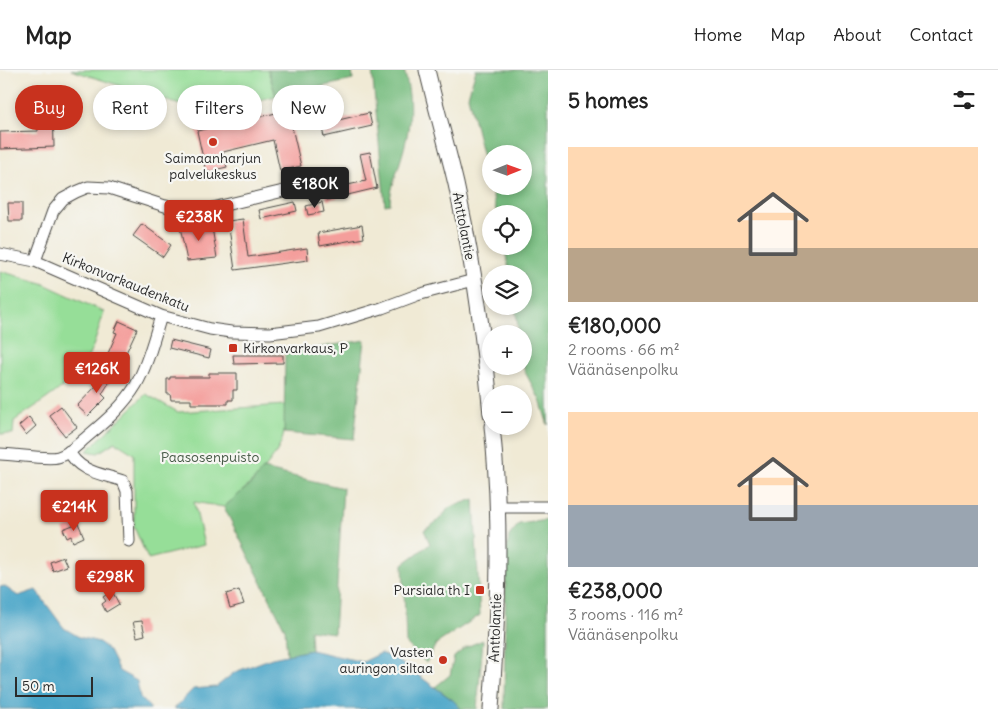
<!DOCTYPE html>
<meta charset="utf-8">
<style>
:root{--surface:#fff;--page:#f6f6f6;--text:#222;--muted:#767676;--line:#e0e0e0;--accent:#c8321e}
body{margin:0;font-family:Delius,sans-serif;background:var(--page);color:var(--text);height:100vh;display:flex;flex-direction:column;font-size:19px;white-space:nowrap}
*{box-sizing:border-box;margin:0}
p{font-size:16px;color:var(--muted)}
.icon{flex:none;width:28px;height:28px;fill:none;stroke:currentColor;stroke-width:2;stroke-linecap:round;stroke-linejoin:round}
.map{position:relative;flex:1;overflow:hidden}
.side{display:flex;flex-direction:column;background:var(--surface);width:450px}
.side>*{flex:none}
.banner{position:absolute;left:15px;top:15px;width:458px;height:45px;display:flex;gap:10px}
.needle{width:32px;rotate:89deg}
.controls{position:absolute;left:482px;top:75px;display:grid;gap:10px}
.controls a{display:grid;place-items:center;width:50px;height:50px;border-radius:50%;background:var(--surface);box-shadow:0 2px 8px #0003;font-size:25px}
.scale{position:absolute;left:15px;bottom:12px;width:78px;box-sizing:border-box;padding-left:5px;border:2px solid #2b2b2b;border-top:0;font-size:14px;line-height:18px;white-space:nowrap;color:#2b2b2b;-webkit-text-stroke:4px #f6f6f2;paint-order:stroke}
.price{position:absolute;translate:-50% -42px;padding:0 11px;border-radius:5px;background:var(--accent);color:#fff;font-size:16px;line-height:32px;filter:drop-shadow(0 1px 2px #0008)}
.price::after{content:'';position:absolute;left:50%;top:30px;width:15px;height:11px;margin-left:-8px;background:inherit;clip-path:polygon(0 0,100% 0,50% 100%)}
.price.selected{background:#222;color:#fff}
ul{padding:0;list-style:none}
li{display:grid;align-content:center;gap:10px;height:265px;padding:0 20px}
li span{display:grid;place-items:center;height:155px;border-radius:0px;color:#555}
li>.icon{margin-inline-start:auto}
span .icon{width:90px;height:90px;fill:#fffc;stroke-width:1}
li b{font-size:21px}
h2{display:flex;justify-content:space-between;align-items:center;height:60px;padding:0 20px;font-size:21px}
.chip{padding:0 18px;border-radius:22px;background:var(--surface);box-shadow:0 2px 8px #0003;font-size:18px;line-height:45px}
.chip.selected{background:var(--accent);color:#fff}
header{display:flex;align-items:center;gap:30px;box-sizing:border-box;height:70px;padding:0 25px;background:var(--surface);border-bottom:1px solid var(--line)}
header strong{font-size:24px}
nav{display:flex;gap:28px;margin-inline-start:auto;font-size:18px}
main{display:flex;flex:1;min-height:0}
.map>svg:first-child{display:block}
.green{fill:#96de98;stroke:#608462}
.forest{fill:#78bd80;stroke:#527456;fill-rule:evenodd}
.water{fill:#4aa5c8;stroke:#3a687a}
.building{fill:#f49e9b}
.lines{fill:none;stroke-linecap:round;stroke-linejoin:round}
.minor-casing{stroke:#494844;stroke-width:13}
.major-casing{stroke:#494844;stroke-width:17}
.minor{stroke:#fff;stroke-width:11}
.major{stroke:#fff;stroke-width:15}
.poi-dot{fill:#c8321e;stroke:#f6f6f2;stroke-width:2}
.labels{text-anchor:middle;stroke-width:4.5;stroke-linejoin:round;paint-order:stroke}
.poi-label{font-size:14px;fill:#2b2b2b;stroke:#f6f6f2;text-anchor:end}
.street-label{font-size:14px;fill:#2b2b2b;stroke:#f6f6f2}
.park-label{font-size:14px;fill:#465846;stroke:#f6f6f2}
</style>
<header>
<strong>Map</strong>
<nav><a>Home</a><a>Map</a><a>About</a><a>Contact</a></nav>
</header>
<main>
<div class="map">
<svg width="548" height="639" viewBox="0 0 548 639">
<rect width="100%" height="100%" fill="#f6f6f2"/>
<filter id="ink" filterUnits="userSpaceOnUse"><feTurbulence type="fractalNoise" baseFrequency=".02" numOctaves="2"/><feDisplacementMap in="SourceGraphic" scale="10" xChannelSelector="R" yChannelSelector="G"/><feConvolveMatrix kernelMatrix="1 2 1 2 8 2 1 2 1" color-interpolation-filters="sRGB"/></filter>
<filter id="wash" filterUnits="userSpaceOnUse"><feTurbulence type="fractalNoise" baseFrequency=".0096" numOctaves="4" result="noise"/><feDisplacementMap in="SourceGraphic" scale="20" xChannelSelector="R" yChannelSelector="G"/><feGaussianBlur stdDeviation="1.12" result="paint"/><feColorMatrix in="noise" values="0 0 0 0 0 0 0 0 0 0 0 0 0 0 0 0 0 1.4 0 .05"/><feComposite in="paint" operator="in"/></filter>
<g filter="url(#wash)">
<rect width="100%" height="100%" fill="#f0ead5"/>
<path class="green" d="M71,0H268L276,26L205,43Z
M0,201L42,213L104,242C99,257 95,275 87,289C71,316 39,333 14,351L13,364H0Z
M146,324L178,342L285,335C285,344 286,353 284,362C280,390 245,419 224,437L194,432L204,475L148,489L134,457V384L115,372L98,383L87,381Z"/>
<path class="forest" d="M268,0H352L353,10L276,26Z
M372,0H404C413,32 411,57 401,89C397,103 390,119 390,134L385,135Z
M476,0H548V355L540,330L524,300V264H519L515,236H524V204H510L504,176H524V144H497L468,26ZM491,84H524V116H491Z
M365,270L354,369L284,363L285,283Z
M263,399L343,418L334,563L310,560L311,580L287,585L285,559L224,437L252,413Z
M474,429L480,545L436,574L426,593L406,573L403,494L430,474L424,460C434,454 443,448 448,438Z
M548,450V639H504L506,487L509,466L519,454Z
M483,570L477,639H461L454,631L435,617L450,605L454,587L466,577Z"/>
<path class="water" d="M4,516L18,526L36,520L64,558L79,567L99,572L109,581L119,601L137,611L140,627L151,639H0V517Z
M311,580L363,592L381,583L397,590L454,631L461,639H174L193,619L216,617L235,602L272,588Z"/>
<g id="blocks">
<path class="building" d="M37,32H53L54,77L0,79V62L38,61Z
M288,40L301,96L280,101L273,70L223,82L227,97L206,102L197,61L230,53V52L243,49V51Z
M369,43L372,56L324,67L321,54Z
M370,82L377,118L327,130L325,120L366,111L360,84Z
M295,132L297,141L261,149L259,140Z
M322,132L324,142L308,145L306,136Z
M8,133H22V151H9Z
M243,149L248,187L307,178L308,190L235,200L228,151Z
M211,151L217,188L187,191L180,157Z
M142,154L171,175L163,187L133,166Z
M362,155L364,168L320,176L318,163Z
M119,251L137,259L125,285L128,286L124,295L122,294L120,297L105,290L117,263L114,262Z
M171,270L211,280L209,288L169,278Z
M233,285H283V293L234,294Z
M116,295L119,297L102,324L106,328L88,346L77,336Z
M209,303H237V320H233V330H228V334H191V330H171L170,324H167V309H170V307H209Z
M61,336L77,357L65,366L49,345Z
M29,347L36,356L26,365L19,356Z
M78,453L84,467L73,472L71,466L67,468L63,459Z
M63,487L67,496L53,501L50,492Z
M239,520L244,534L230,538L226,524Z
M112,521L119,534L106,542L102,534L106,531L103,527Z
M142,551L145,565L137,567L133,552Z"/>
</g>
</g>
<g filter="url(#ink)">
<use href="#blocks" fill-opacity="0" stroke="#494844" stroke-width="1"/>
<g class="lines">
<g class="minor-casing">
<path id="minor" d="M0,184L35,191L161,246L210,259L231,262L270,263L319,257L382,238L417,225L474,210
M35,191L53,141L63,129L76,122L88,117L109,118L165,136L196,142L296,118L307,119
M69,381C79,403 104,404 123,411L127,421L129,471
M0,384C14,384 46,390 58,387C70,384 79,373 89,365C107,350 124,335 136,315C148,294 154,268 161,246
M496,437H548"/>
</g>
<g class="major-casing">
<path id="major" d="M427,0C436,38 447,76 456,114C473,190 484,267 491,344
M491,639C498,546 502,450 492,356"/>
</g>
<use href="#minor" class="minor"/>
<use href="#major" class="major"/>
</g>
</g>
<g class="poi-dot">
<circle cx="213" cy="72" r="5"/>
<rect x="228" y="273" width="10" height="10" rx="2.5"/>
<rect x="475" y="515" width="10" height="10" rx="2.5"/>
<circle cx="443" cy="590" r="5"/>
</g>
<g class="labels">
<g class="poi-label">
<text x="213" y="93" text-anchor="middle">Saimaanharjun<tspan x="213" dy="16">palvelukeskus</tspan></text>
<text x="243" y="283" text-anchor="start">Kirkonvarkaus, P</text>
<text x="470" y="525">Pursiala th I</text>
<text x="433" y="587">Vasten<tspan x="433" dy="16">auringon siltaa</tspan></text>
</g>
<g class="street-label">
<text transform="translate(464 156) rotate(79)" y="5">Anttolantie</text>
<text transform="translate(126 212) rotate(22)" y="5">Kirkonvarkaudenkatu</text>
<text transform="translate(495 558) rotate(-88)" y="5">Anttolantie</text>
</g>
<g class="park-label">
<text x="210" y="392">Paasosenpuisto</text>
</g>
</g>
</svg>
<div class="controls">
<a><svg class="needle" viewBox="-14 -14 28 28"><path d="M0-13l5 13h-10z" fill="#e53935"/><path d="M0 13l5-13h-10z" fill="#767676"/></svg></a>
<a><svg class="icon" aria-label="locate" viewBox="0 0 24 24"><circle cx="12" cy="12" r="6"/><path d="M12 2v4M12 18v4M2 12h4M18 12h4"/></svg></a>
<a><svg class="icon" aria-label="layers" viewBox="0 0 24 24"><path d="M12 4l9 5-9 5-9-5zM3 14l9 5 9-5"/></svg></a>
<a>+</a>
<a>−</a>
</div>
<div class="scale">50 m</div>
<b class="price selected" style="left:315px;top:139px">€180K</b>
<b class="price" style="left:199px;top:172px">€238K</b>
<b class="price" style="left:97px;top:324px">€126K</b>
<b class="price" style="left:74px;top:462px">€214K</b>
<b class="price" style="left:110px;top:532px">€298K</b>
<div class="banner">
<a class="chip selected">Buy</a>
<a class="chip">Rent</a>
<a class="chip">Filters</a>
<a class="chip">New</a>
</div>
</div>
<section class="side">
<h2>5 homes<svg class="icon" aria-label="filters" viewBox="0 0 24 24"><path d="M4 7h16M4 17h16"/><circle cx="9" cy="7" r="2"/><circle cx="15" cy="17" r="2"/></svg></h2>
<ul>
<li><span style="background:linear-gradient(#ffd9b3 65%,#b9a48a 0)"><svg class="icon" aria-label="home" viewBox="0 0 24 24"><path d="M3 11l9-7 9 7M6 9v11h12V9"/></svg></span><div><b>€180,000</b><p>2 rooms · 66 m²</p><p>Väänäsenpolku</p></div></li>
<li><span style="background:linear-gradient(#ffd9b3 60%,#9aa5b1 0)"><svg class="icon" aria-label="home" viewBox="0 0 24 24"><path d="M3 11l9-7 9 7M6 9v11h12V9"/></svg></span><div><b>€238,000</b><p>3 rooms · 116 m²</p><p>Väänäsenpolku</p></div></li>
</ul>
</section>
</main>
